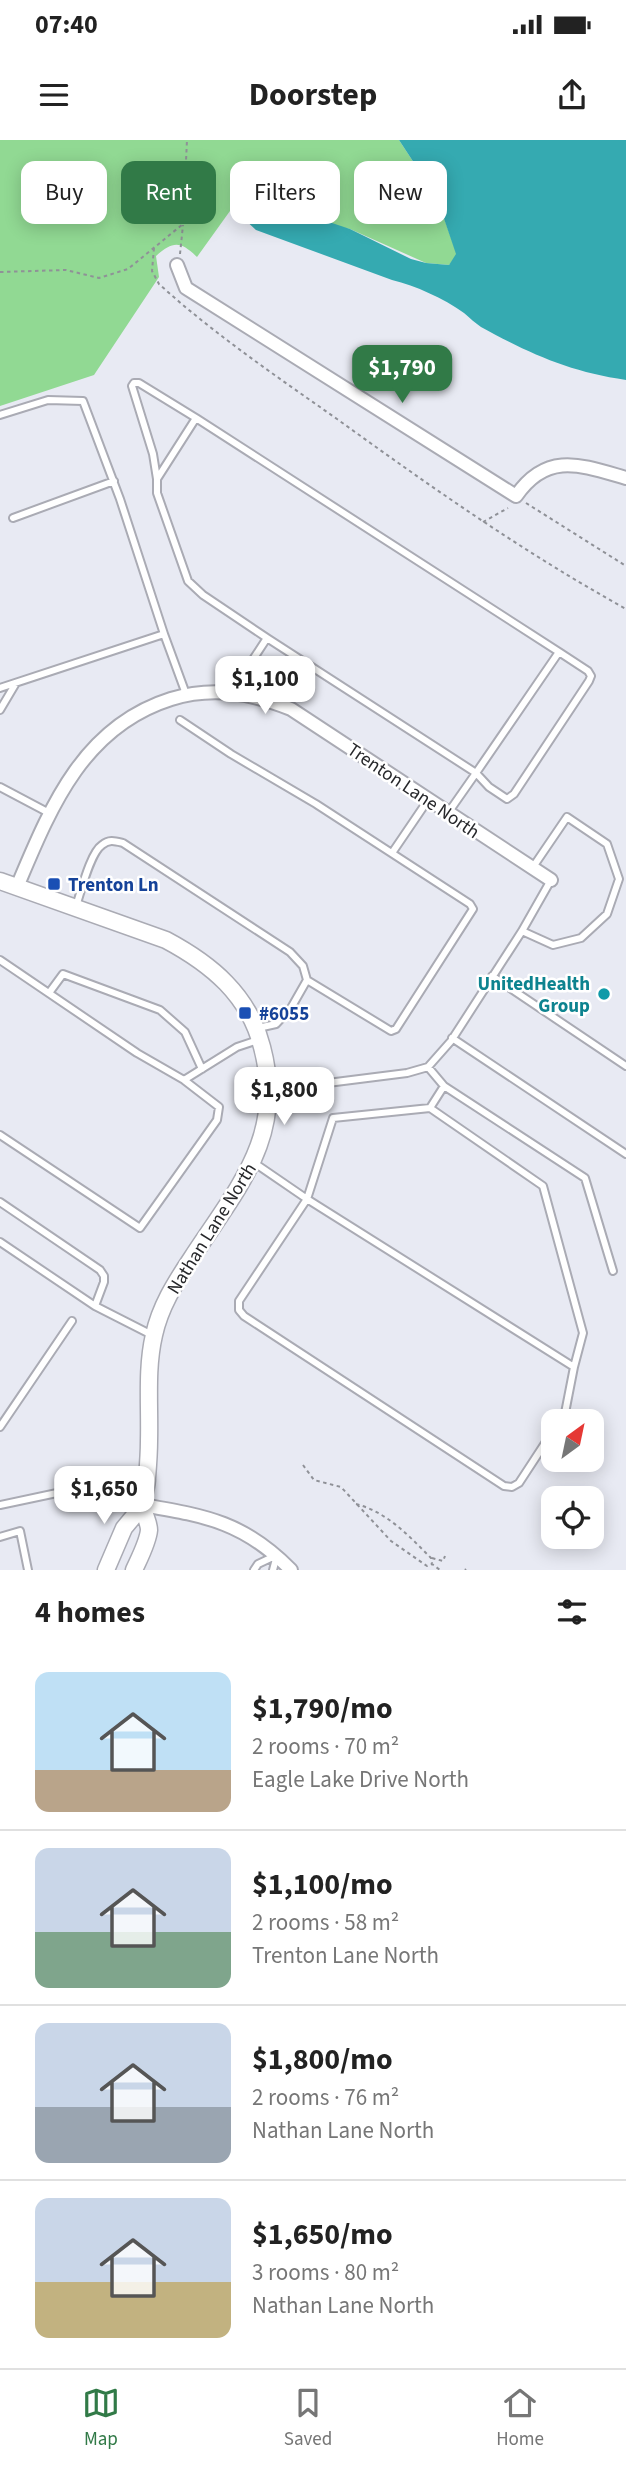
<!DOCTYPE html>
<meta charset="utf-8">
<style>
:root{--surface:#fff;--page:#f6f6f6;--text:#222;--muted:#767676;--line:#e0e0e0;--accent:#317a47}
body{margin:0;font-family:"Source Sans 3",sans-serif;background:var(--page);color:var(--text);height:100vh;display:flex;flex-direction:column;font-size:26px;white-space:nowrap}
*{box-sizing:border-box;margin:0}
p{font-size:23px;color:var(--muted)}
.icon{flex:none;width:38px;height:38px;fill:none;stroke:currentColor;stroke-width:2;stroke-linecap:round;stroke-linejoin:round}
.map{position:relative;height:1430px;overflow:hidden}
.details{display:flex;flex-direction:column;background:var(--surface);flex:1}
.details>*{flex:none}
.top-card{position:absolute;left:21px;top:21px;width:584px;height:63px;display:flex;gap:14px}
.needle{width:46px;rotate:33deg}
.fabs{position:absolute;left:541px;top:1269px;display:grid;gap:14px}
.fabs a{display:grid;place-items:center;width:63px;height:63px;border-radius:14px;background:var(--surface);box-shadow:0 4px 18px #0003;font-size:35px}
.price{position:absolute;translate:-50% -60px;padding:0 16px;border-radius:14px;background:#fff;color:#222;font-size:23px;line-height:46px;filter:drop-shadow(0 2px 4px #0008)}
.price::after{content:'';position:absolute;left:50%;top:42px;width:21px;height:16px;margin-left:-10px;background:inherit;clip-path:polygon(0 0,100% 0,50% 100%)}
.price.on{background:var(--accent);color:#fff}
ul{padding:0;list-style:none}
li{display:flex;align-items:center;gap:21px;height:175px;padding:0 35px}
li+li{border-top:2px solid var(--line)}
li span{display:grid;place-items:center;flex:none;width:196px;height:140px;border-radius:14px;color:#555}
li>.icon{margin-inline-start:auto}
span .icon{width:84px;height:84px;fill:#fffc;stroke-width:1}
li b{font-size:30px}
h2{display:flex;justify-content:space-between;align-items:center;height:84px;padding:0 35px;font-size:30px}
.tag{padding:0 24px;border-radius:14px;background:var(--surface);box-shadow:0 4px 18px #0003;font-size:24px;line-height:63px}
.tag.on{background:var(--accent);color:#fff}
.status{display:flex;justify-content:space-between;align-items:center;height:49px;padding:0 35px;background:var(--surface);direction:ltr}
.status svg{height:19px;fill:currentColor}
header{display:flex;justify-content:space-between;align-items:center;height:91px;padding:0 35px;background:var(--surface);font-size:32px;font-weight:700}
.dock{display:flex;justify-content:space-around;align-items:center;height:98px;border-top:2px solid var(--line);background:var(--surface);font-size:19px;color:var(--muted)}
.dock a{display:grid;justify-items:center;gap:4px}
.dock .on{color:var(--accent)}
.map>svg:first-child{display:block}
.green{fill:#91d993}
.water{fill:#35aab1}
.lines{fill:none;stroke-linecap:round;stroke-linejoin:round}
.service-casing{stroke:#aaabb4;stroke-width:10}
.minor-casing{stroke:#aaabb4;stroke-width:16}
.tertiary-casing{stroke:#aaabb4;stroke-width:19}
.path{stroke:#8f9197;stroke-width:2;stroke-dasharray:3.5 3.5;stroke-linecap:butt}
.service{stroke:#fff;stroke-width:6}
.minor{stroke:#fff;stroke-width:12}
.tertiary{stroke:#fff;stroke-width:16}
.transit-dot{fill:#1a4fb4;stroke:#fff;stroke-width:2.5}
.culture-dot{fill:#0f9aa8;stroke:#fff;stroke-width:2.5}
.labels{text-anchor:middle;stroke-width:5;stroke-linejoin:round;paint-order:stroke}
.street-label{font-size:19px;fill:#27282b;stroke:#fff}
.transit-label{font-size:19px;font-weight:bold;fill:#164399;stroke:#fff;text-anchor:start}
.culture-label{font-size:19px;font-weight:bold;fill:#0d838f;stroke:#fff;text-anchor:end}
</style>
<div class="status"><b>07:40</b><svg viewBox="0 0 49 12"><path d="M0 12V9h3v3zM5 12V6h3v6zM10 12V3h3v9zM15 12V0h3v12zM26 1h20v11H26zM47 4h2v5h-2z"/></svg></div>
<header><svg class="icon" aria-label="menu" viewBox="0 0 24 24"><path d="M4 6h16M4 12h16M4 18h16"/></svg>Doorstep<svg class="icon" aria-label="share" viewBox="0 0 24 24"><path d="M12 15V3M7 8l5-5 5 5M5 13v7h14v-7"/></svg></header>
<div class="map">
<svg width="626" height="1430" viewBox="0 0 626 1430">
<rect width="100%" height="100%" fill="#e8eaf3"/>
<path class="green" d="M0,0H399L437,58L457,115L449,125L426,123L350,89L235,64L197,117C181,102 174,100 156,116L159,137L94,235L0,266Z"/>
<path class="water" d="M399,0H626V240C570,232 530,214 481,187C475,183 470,178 464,173C443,158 416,146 392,140L256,90L241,76L235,64L250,60L278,65L350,89L411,119L426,123L449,125L456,114L437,58Z"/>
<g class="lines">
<g class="service-casing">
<path id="service" d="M0,275L48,260L83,261L120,359L164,494L0,548
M157,339L153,314L132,246L134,243H139L196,278
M13,378L114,341
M164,494L186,554
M243,553L250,524L267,498L476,633L559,512L196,278L157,339V353L188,441L203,455L267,498
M0,570L16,543
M180,580L231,614L316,664L470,764L473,769L396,889L391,891L307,840
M0,647L51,674
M448,673L476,633L489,647L507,659L514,654L589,541L591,536L588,531L559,512
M392,713L428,660
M76,766C81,752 90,713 102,705C109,699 115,701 123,703L290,812L303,826L307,840L291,868L276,884L258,888
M522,791L553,805L581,798L607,774L619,739L607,704L567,677L533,727
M0,820L137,913L184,940
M492,836L626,926
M49,853L63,834L160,870L185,892L202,929
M452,898L626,1014
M428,927L444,946
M269,944L288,948L407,933L428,927L451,901L522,791L551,740
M430,968L543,1046L583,1193L574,1227
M0,995L140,1088L217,980L219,967L184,940L237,907L258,900
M253,1022L307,1059L574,1227L565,1273L560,1281
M0,1062L100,1130L104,1136V1142L95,1166L152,1195
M0,1102L95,1166
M0,1287L72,1181
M553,1291L519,1343L512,1347L504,1346L244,1176L239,1170V1161L307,1059L333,978L430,968L444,946L585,1038L613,1131
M0,1365L71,1350L142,1365
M0,1397L20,1391L28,1430
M254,1430L258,1424L277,1415L273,1430"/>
</g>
<g class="minor-casing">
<path id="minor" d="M177,125L186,148L516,356C547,311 581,325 626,338
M17,747C50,669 82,587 171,559C213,546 251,553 291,569L551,740
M143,1365C206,1376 244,1382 291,1430"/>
</g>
<g class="tertiary-casing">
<path id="tertiary" d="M0,741L166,800C211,824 249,855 262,907C286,997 237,1048 191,1119C175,1143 160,1167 154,1195C146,1229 150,1266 149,1301C149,1313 148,1326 147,1338C147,1347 143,1356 143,1365C143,1373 149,1382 149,1390C148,1402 139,1419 134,1430
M106,1430L124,1388L143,1365"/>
</g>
<path class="path" d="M154,108L152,131L159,144C214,194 276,236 337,279C431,347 525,413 626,469
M180,114L183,85
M0,132L66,130L99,138L128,129L183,84L187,0
M526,363L626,426
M483,382L508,368
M303,1325L314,1340L341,1347L391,1401L427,1426L432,1424L440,1430
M356,1364C387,1372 409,1396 431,1418L432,1423
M432,1418L443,1421L445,1416
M465,1430L466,1429"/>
<use href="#service" class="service"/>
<use href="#minor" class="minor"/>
<use href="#tertiary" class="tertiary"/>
</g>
<g class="transit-dot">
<rect x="47" y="737" width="14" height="14" rx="3.5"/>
<rect x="238" y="866" width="14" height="14" rx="3.5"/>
</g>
<circle class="culture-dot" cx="604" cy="854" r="7"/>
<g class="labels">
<g class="street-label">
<text transform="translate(414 650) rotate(34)" y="7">Trenton Lane North</text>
<text transform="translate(211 1088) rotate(-58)" y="7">Nathan Lane North</text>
</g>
<g class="transit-label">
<text x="68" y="751">Trenton Ln</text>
<text x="259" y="880">#6055</text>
</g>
<g class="culture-label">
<text x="590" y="850">UnitedHealth<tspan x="590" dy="22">Group</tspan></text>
</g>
</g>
</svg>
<div class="fabs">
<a><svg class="needle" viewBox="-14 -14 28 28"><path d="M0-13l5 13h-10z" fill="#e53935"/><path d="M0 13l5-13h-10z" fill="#767676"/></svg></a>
<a><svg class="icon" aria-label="locate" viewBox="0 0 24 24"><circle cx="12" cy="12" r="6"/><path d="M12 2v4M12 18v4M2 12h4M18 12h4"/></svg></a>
</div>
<b class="price on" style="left:402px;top:265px">$1,790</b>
<b class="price" style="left:265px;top:576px">$1,100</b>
<b class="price" style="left:284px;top:987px">$1,800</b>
<b class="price" style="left:104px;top:1386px">$1,650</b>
<div class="top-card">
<a class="tag">Buy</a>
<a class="tag on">Rent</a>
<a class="tag">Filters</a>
<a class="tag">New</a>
</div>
</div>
<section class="details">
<h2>4 homes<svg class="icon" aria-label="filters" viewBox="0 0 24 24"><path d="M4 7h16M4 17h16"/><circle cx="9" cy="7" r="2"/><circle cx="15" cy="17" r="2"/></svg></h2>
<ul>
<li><span style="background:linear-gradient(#bfe0f5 70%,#b9a48a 0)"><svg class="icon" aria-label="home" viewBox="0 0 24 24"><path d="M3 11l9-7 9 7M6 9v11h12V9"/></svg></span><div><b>$1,790/mo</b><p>2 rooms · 70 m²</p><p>Eagle Lake Drive North</p></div></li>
<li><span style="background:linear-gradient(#c9d6e8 60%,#7fa58c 0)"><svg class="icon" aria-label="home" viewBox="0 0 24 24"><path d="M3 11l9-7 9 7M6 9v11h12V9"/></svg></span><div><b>$1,100/mo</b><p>2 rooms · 58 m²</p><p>Trenton Lane North</p></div></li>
<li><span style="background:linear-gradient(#c9d6e8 60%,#9aa5b1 0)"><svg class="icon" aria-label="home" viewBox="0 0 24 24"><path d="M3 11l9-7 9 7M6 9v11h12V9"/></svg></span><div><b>$1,800/mo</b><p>2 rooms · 76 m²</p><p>Nathan Lane North</p></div></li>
<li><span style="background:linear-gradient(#c9d6e8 60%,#c2b280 0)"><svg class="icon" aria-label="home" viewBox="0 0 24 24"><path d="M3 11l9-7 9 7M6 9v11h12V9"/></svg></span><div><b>$1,650/mo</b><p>3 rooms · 80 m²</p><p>Nathan Lane North</p></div></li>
</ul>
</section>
<nav class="dock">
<a class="on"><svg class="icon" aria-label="map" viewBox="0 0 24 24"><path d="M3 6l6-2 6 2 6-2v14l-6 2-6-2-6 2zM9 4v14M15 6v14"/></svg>Map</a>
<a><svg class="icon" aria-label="saved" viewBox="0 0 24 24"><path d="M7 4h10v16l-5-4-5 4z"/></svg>Saved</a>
<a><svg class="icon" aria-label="home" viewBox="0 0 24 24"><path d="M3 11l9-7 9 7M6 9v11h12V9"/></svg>Home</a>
</nav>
